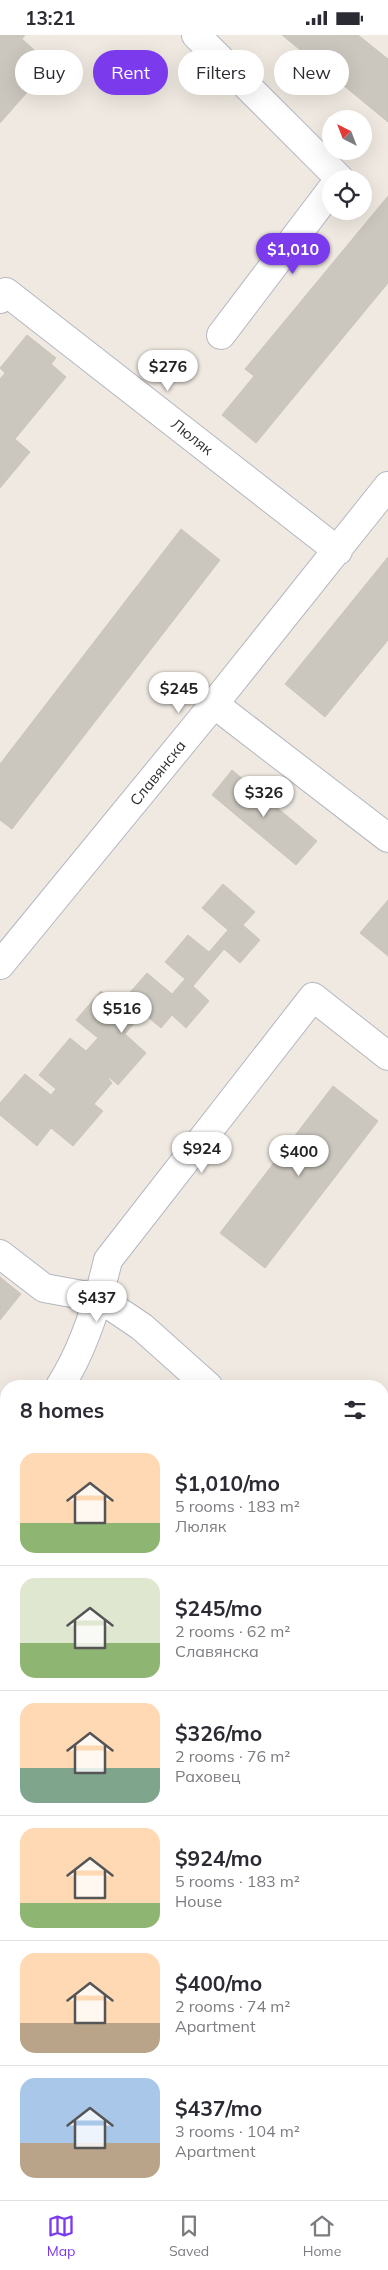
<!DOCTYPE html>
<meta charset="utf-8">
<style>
:root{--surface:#fff;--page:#f7f7f7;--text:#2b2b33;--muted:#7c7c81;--line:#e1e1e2;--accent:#7c3aed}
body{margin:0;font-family:Mulish,sans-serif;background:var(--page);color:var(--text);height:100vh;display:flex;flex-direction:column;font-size:19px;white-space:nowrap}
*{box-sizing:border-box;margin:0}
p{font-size:16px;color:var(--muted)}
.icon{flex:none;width:28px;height:28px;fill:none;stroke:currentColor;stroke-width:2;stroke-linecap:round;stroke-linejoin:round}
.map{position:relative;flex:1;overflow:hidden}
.drawer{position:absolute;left:0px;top:1345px;width:389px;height:820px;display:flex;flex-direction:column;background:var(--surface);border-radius:20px 20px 0 0;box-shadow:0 5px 20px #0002}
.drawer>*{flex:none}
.banner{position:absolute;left:15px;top:15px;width:359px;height:45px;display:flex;gap:10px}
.needle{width:32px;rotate:318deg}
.controls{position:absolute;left:322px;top:75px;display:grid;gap:10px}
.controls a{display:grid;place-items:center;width:50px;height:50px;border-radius:50%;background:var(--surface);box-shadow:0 5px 20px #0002;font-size:25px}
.price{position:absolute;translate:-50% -42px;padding:0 11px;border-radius:18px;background:#fff;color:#222;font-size:16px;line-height:32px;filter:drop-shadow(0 1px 2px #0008)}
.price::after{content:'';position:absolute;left:50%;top:30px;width:15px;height:11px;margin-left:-8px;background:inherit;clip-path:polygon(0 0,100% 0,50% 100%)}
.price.active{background:var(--accent);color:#fff}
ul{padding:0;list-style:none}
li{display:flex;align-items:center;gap:15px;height:125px;padding:0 20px}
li+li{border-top:1px solid var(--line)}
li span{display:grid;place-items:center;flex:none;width:140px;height:100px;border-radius:15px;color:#555}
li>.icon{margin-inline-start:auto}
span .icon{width:60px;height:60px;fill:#fffc;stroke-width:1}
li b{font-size:21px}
h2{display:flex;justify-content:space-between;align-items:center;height:60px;padding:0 20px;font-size:21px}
.pill{padding:0 18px;border-radius:22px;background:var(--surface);box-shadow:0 5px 20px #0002;font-size:18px;line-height:45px}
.pill.active{background:var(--accent);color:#fff}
.status{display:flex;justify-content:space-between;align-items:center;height:35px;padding:0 25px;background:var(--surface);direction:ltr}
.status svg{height:14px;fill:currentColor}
.dock{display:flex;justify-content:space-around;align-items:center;height:70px;border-top:1px solid var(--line);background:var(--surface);font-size:14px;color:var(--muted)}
.dock a{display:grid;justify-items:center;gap:2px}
.dock .active{color:var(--accent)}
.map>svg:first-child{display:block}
.green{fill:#b6e59e}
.building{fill:#cbc7bf;stroke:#cbc5ba}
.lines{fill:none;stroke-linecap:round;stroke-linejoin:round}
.minor-casing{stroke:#b4b7c1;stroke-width:30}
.minor{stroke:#fff;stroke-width:28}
.labels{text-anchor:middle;stroke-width:5;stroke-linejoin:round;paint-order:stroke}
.street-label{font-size:15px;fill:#2e2e2e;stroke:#fff}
</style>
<div class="status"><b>13:21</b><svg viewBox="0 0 49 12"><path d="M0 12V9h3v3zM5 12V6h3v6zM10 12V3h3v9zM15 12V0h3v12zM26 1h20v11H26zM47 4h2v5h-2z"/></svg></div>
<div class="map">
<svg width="388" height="2165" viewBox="0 0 388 2165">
<rect width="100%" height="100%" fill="#efe9e1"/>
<path class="green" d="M6,2085V2159H38L37,2165H0V2090Z"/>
<path class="building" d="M0,0H25L22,4L51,30L0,88Z
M282,0H358L388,24V87Z
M388,161V248L256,408L222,380L254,341L245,334Z
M27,300L56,323L51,329L66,342L15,404L30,417L0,453V344L5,338L0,333Z
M181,494L220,525L12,794L0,785V729Z
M388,522V605L325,682L285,649Z
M232,735L317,806L296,830L212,760Z
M223,849L255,877L243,890L260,905L240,928L224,914L193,951L209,966L186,993L172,980L161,993L143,978L125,999L146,1018L118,1050L109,1042L108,1043L112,1048L94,1069L103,1076L73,1111L51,1093L37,1111L0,1080V1068L25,1039L51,1060L56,1054L39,1040L70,1003L86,1016L98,1003L76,985L101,956L118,971L147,938L172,959L185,944L165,927L188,900L209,917L228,895L202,873Z
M388,865V921L360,898Z
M333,1051L378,1086L265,1233L220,1198Z
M0,1242L21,1259L0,1285Z
M383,1751H388V1803Z
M6,1952V2020H0V1953Z"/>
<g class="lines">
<g class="minor-casing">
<path id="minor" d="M196,0L340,144
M0,264L6,257L338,516
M221,300L331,155
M214,669L388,803
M0,930L214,669L388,451
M0,1219L44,1253L99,1263L142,1292L208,1351
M60,1351C84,1314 98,1268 108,1225L313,962L388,1021
M0,1443L6,1434
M382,1504L388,1505
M382,1633H388
M0,1654H6"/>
</g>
<use href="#minor" class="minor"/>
</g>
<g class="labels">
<g class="street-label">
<text transform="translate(192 402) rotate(38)" y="5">Люляк</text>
<text transform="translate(158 738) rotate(-51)" y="5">Славянска</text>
</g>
</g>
</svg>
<div class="controls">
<a><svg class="needle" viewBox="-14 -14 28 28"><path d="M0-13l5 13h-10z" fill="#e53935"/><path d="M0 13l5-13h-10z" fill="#7c7c81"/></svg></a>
<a><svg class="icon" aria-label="locate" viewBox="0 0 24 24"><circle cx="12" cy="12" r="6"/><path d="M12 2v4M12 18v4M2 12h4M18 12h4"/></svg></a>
</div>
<b class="price active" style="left:293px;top:240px">$1,010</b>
<b class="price" style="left:168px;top:357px">$276</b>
<b class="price" style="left:179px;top:679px">$245</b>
<b class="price" style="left:264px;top:783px">$326</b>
<b class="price" style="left:122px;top:999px">$516</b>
<b class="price" style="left:202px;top:1139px">$924</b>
<b class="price" style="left:299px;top:1142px">$400</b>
<b class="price" style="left:97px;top:1288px">$437</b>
<div class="banner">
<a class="pill">Buy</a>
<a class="pill active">Rent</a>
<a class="pill">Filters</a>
<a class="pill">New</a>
</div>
<section class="drawer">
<h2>8 homes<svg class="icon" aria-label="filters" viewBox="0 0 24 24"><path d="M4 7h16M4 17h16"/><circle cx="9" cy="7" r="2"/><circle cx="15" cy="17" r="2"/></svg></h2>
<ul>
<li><span style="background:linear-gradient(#ffd9b3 70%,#8fb573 0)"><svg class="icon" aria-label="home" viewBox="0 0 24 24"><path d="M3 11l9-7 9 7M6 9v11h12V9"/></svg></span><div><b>$1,010/mo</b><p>5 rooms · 183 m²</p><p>Люляк</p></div></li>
<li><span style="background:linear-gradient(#dfe7d0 65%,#8fb573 0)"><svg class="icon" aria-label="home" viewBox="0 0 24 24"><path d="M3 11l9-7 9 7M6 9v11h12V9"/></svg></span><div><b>$245/mo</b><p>2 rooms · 62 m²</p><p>Славянска</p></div></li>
<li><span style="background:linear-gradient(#ffd9b3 65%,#7fa58c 0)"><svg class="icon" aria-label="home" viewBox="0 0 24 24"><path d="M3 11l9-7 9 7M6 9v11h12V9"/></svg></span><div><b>$326/mo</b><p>2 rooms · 76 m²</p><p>Раховец</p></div></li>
<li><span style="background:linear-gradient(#ffd9b3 75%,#8fb573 0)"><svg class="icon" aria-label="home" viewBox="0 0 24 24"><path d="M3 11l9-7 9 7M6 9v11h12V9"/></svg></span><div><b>$924/mo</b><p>5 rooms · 183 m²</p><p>House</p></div></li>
<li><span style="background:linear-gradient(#ffd9b3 70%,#b9a48a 0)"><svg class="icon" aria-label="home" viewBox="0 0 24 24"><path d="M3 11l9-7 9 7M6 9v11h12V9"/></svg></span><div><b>$400/mo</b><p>2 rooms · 74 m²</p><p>Apartment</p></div></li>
<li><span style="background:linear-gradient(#a9c7e8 65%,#b9a48a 0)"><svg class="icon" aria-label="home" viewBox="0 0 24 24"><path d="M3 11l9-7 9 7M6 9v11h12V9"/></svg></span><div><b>$437/mo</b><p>3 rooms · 104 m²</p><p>Apartment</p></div></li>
</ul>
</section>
</div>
<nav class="dock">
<a class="active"><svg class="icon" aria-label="map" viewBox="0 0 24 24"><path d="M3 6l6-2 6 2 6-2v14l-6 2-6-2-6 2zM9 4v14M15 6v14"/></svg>Map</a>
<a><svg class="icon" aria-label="saved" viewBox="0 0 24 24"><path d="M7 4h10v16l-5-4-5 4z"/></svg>Saved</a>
<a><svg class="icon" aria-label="home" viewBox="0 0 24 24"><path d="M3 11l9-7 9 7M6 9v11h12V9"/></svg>Home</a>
</nav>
